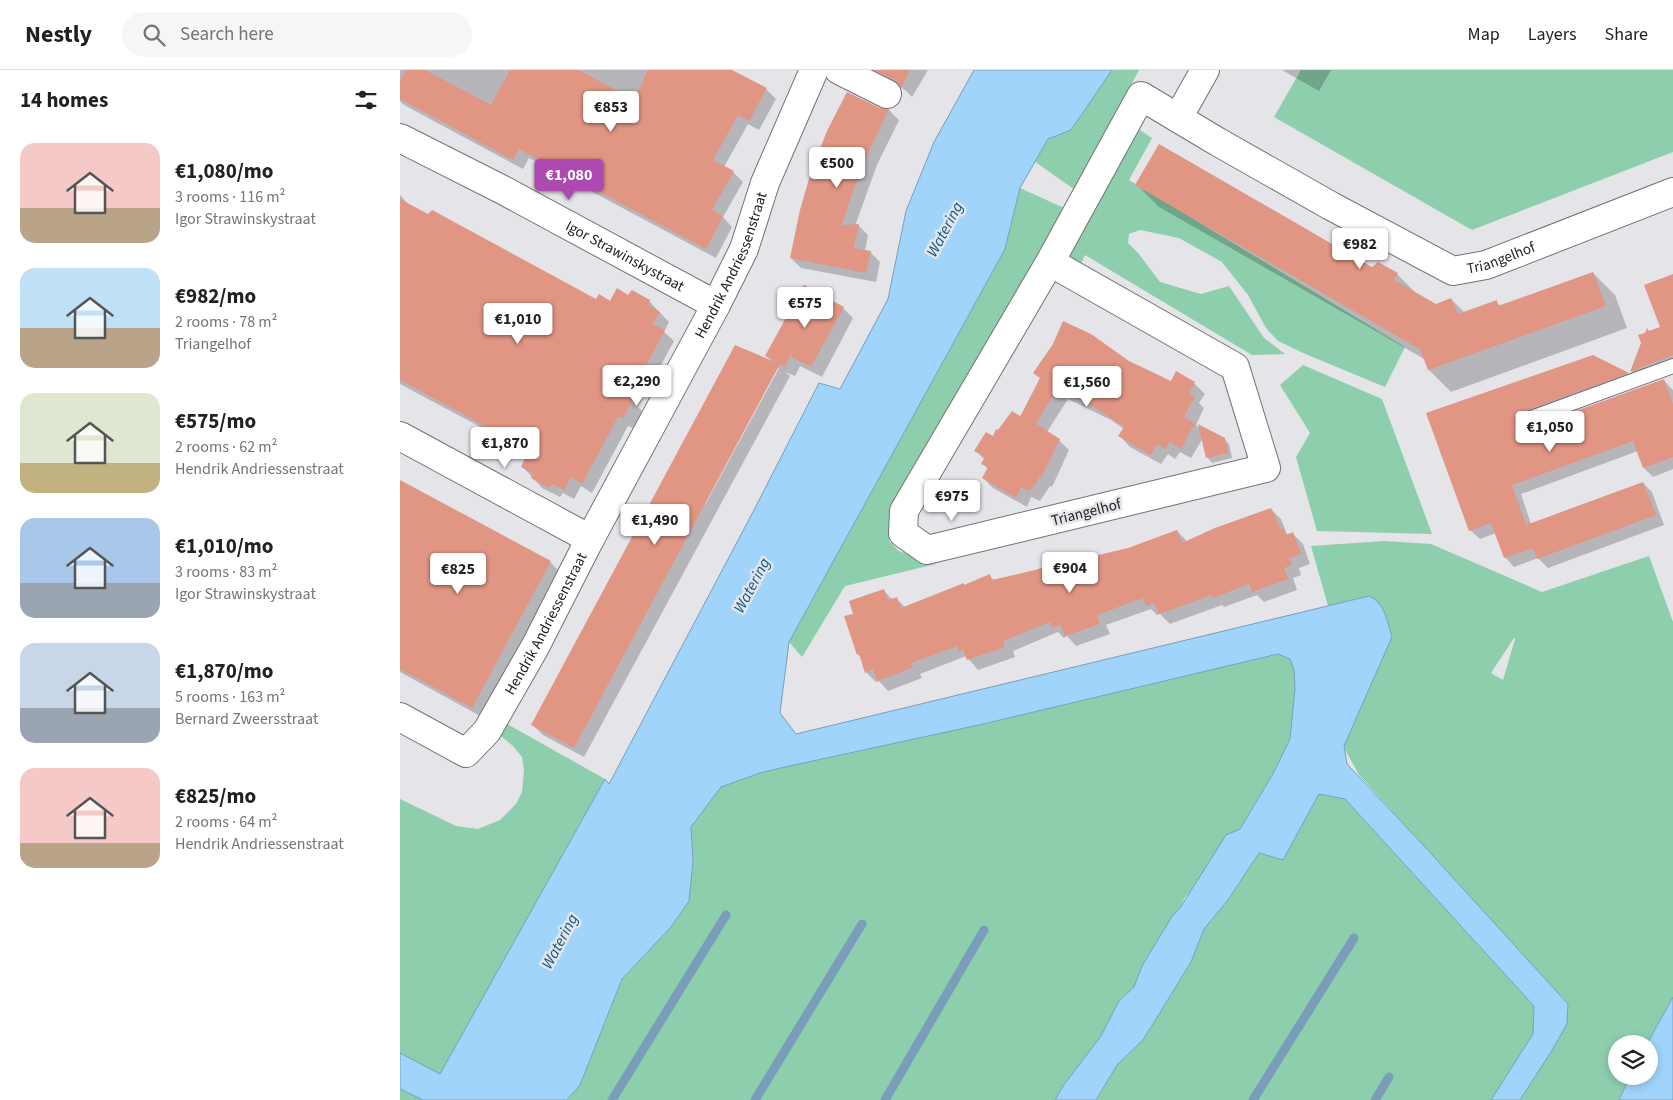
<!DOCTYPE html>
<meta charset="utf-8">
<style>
:root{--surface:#fff;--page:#f6f6f6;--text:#202124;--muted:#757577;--line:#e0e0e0;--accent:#ac4ab0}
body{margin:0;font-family:"Source Sans 3",sans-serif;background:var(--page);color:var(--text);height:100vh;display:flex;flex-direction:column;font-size:19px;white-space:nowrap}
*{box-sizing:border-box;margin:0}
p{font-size:16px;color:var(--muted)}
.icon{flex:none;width:28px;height:28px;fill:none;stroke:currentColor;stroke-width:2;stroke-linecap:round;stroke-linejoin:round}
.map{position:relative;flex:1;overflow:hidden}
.details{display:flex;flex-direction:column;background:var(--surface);width:400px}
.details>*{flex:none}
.controls{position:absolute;left:1208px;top:965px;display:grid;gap:10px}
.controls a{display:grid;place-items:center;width:50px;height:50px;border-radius:50%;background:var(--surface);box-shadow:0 2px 8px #0003;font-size:25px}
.price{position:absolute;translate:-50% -42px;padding:0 11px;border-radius:5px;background:#fff;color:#222;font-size:16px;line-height:32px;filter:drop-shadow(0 1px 2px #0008)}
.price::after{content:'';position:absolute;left:50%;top:30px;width:15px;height:11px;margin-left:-8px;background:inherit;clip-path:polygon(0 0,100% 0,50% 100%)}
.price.selected{background:var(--accent);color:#fff}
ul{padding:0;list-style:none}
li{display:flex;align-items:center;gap:15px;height:125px;padding:0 20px}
li span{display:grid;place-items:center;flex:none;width:140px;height:100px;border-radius:15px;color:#555}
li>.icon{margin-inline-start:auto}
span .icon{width:60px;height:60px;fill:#fffc;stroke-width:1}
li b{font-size:21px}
h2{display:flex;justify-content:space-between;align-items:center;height:60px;padding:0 20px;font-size:21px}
header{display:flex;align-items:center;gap:30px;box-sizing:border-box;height:70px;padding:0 25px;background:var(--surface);border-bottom:1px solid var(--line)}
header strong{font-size:24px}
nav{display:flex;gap:28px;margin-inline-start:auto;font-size:18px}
.search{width:350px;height:45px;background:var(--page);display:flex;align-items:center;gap:12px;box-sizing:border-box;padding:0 18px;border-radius:28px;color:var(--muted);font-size:19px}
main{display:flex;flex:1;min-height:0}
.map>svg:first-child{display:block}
.green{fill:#8dcfad;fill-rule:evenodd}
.water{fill:#a0d4fb;stroke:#7a9eba}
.shadow{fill:#0003;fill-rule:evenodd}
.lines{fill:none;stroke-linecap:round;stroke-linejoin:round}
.stream{stroke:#7a9eba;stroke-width:9}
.building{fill:#e19583}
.service-casing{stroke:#737377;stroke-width:16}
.minor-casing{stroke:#737377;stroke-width:30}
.service{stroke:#fff;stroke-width:14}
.minor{stroke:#fff;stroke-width:28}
.labels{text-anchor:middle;stroke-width:5;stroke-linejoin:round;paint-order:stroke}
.street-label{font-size:15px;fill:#212123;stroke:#e4e4e9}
.water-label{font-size:16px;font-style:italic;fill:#0b5b87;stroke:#e4e4e9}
</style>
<header>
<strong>Nestly</strong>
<div class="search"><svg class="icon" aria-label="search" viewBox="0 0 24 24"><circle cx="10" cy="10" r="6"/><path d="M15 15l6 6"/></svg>Search here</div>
<nav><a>Map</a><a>Layers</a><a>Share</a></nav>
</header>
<main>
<section class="details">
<h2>14 homes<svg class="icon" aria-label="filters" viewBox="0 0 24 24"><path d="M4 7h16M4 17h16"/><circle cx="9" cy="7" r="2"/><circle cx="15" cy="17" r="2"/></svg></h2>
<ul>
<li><span style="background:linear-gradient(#f6c9c9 65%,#b9a48a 0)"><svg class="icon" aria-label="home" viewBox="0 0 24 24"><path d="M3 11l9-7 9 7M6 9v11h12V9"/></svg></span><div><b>€1,080/mo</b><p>3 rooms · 116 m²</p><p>Igor Strawinskystraat</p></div></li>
<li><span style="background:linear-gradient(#bfe0f5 60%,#b9a48a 0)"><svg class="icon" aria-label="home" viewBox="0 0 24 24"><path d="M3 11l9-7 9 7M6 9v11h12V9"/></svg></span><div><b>€982/mo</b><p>2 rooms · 78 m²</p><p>Triangelhof</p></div></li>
<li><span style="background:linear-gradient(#dfe7d0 70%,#c2b280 0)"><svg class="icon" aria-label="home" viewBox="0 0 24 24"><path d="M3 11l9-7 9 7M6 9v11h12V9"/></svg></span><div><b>€575/mo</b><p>2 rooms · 62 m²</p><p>Hendrik Andriessenstraat</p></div></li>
<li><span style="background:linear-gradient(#a9c7e8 65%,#9aa5b1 0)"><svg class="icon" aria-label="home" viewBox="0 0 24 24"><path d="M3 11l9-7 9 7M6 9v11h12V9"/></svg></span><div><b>€1,010/mo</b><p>3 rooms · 83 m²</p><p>Igor Strawinskystraat</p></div></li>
<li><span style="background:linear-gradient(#c9d6e8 65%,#9aa5b1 0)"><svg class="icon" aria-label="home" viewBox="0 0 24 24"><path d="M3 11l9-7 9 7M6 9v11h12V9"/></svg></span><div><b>€1,870/mo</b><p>5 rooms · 163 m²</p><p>Bernard Zweersstraat</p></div></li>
<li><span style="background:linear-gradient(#f6c9c9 75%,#b9a48a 0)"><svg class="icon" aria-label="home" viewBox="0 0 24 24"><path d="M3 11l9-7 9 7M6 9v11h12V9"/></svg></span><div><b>€825/mo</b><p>2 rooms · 64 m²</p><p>Hendrik Andriessenstraat</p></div></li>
</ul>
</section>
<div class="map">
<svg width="1273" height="1030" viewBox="0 0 1273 1030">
<rect width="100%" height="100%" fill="#e4e4e9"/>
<path class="green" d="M712,0H739L675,120L634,91L648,69L671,60Z
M901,0H1273V82L1072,160L874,47Z
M737,58L752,68L729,110L1005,277L985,317L903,283L878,271L866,258L848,225L822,192L779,168L740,160L729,164L728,173L739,184L760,212L801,224L829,216L864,268L885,284L852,285L685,185L679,198L670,185Z
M620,118L664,138L490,442L489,471L499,481L536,494L445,516L402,587L389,572L605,179Z
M903,295L982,329L1032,464L917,461L896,387L910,363L880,315Z
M984,471L1031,474L1142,522L1249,486L1273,552V927L1247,974H1216V1006H1230L1219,1030H1120L1168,934L959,705L943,676L992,567L969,526L928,536L911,476ZM1114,568L1115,569L1103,610L1091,603Z
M878,584L890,589L894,600L895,619L890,669L874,702L840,759L784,829L780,838L773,845L742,896L734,917L719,931L701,966L663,1016L655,1030H167L180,1015L222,909L271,857L289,831L293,792L291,757L321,717L360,703L385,697L579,655Z
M102,651L205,709L41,1003L99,1030H0V729L56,756L78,759L100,750L116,734L122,722L124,700L122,687L113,676L96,662Z
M919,724L945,729L1134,936L1133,964L1091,1030H696L717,995L743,970L791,892L804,859L828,830L859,783L883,790Z"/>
<path class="water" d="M574,0H712L671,60L648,69L620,118L605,179L389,572L380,643L396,664L969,526C985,533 987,551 992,567L944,676L947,694L1024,776L1168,934L1167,954L1151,982L1120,1030H1091L1133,964L1134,936L945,729L919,724L883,790L859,783L828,830L804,859L791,892L743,970L717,995L696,1030H655L663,1016L701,966L719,931L734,917L742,896L773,845L780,838L826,765L840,759L874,702L890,669L895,619L894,600L890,589L878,584L579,655L385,697L360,703L321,717L291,757L293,792L289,831L271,857L222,909L180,1015L167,1030H23L0,1019V983L40,1004L205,709L209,714L354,440L419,313L440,319L488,229L506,141L534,72Z
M1273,927V1030H1219L1230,1006H1249V974H1247Z"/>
<path class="shadow" d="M0,0H330L366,19L376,29L359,60L348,54L324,97L333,102L343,112L323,147L332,157L316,188L129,88L123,99L4,35L0,31Z
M470,0H528L512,27L505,20L474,4Z
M882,0H931L919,21Z
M480,39L489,40L499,50L477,95L455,156L458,155L468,165L465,181L470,182L480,192L476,212L401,198L391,188Z
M737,115L973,199L997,204L1018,225L1036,235L1051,229L1065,243L1096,232L1101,236L1193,203L1215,225L1227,258L1051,322L1029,300L1026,290L759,137Z
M0,125L10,136L197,230L210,232L229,226L249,231L269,252L264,262L274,271L238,337L242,341L233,358L228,356L192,423L181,416L174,429L163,423L160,427L142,418L122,396L127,387L118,377L0,314Z
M1269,207L1273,210V300L1242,312L1232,302L1242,273L1249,262L1262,258Z
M443,238L453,248L422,307L400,296L395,306L385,302L390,306L184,687L143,665L132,654L374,293L367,286ZM377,298H379L305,435L303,434Z
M1193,287L1229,304L1237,312L1129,352L1123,359V361L1263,310L1273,320V399L1253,407L1244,398L1238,381L1121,424L1131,454L1243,413L1252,422L1264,455L1148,498L1138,488L1114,497L1105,487L1096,463L1080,469L1070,460L1028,344Z
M728,292L771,313L776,303L794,313L805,324L799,333L804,338L796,355L801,360L824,369L829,374L832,388L812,393L808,388L803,368L791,388L780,382L775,389L768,384L761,394L730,377L720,366L724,359L711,350L668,329L647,362L659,370L669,380L652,417L650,416L640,431L631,427L627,437L593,418L583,408L588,399L583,394L585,390L576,381L620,348L641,309L635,303Z
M0,412L150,492L160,502L82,647L0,602Z
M871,439L881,449L887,464H893L903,474L910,494L899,498L901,505L893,508L897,520L864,532L857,525L824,537L822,535L770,554L760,544L757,545L751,539L706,555L710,564L676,576L667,566L664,568L658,562L613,581L615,587L578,600L566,586L520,604L522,608L488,621L479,611L476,612L466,602L461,587L458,584L455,544L483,520L493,530L496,528L506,538L564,515L565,516L590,506L595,511L635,502L684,484L688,488L728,480L777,461L788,472Z"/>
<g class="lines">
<path class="stream" d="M212,1030L326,845
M355,1030L462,854
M485,1030L584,860
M853,1030L954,868
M975,1030L989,1007"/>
</g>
<path class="building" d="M6,0H25L91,35L110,0H179L234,30L248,0H332L367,18L349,51L338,45L313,90L334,101L312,140L323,146L306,179L119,79L113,90L0,29V12Z
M474,0H510L501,18L494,10Z
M447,22L480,38L489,39L467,85L454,119L442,155L459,154L454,178L471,181L466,203L390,188L400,140L411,102L427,61Z
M759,74L972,197L978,192L998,203L994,210L1036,234L1051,228L1058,244L1097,230L1098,236L1193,202L1206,236L1028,300L1020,279L735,115Z
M0,129L28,144L32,140L196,229L199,224L210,231L217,218L228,225L232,220L250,230L248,235L260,242L253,254L265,260L229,327L233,330L223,348L218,347L182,414L171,407L164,420L153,414L149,418L131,408L132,403L121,397L127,384L116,378L118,374L0,310Z
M1273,204V285L1230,302L1241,273L1238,265L1245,263L1247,258L1249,261L1260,257L1244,215Z
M404,215L444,237L411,297L390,286L385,297L365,286Z
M663,251L691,264L729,291L771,311L776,301L795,312L789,324L795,326L784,347L795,353L781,379L770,372L765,379L757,374L751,385L718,366L724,357L699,340L657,319L636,354L660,369L641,408L640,407L630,421L621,417L616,428L582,408L588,397L581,394L585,387L574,381L586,362L593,366L596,359L598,360L612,341L620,346L621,345L640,308L633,303L653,274Z
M335,275L380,294L174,678L131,655Z
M1193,285L1229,303L1120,343L1115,349L1117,357L1121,359H1126L1264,309L1273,334V387L1243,398L1233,371L1112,415L1126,455L1243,412L1256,445L1137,489L1133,478L1104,488L1091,453L1069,461L1026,343Z
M798,354L825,368L828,383L806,388Z
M0,410L151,491L72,638L0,599Z
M871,438L881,459L883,458L886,465L893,462L901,484L889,488L892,495L884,498L888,509L852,522L849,514L813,528L812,525L759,544L754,533L746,536L743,528L697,545L700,554L665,566L661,555L652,558L650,552L603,571L605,577L567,590L563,579L559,581L557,576L511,593L512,598L477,611L473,599L465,603L459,584L457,585L444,546L453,544L449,531L484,519L488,530L497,527L501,538L564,513V515L590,504L592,510L635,500L684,483L686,488L728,478L777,460L782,473L815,458Z"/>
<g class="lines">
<g class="service-casing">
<path id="service" d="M1123,351L1273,296"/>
</g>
<g class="minor-casing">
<g id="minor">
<path d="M439,0L487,24"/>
<path d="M778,48L805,0"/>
<path id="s1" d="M0,68L101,119L316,235"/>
<path id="s2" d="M650,192L835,297L866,398L527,480L503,463L504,441L650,192L741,26L818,72L931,136L1053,201L1086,195L1273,122"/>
<path d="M0,366L190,469"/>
<path id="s3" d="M0,647L66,683L87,661L135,577L190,469L316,235L344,179L365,113L414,0"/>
</g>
</g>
<use href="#service" class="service"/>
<use href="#minor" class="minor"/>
</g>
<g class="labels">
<g class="street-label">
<text dy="5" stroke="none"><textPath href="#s1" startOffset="254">Igor Strawinskystraat</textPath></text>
<text dy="5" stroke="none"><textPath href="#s2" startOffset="1604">Triangelhof</textPath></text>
<text dy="5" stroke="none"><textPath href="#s3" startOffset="632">Hendrik Andriessenstraat</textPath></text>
<text transform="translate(686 442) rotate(-14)" y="5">Triangelhof</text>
<text dy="5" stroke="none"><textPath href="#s3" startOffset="228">Hendrik Andriessenstraat</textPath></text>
</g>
<g class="water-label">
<text transform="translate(544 159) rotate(-62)" y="6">Watering</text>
<text transform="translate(351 515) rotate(-62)" y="6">Watering</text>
<text transform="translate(159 871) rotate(-62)" y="6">Watering</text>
</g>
</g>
</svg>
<div class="controls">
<a><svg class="icon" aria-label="layers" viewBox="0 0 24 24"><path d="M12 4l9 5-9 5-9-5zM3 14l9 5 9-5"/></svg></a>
</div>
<b class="price" style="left:211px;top:63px">€853</b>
<b class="price" style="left:437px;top:119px">€500</b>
<b class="price selected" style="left:169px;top:131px">€1,080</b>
<b class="price" style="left:960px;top:200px">€982</b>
<b class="price" style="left:405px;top:259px">€575</b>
<b class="price" style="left:118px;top:275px">€1,010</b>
<b class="price" style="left:237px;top:337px">€2,290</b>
<b class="price" style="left:687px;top:338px">€1,560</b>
<b class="price" style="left:1150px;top:383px">€1,050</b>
<b class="price" style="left:105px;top:399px">€1,870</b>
<b class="price" style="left:552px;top:452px">€975</b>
<b class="price" style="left:255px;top:476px">€1,490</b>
<b class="price" style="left:670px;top:524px">€904</b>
<b class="price" style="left:58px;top:525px">€825</b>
</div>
</main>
